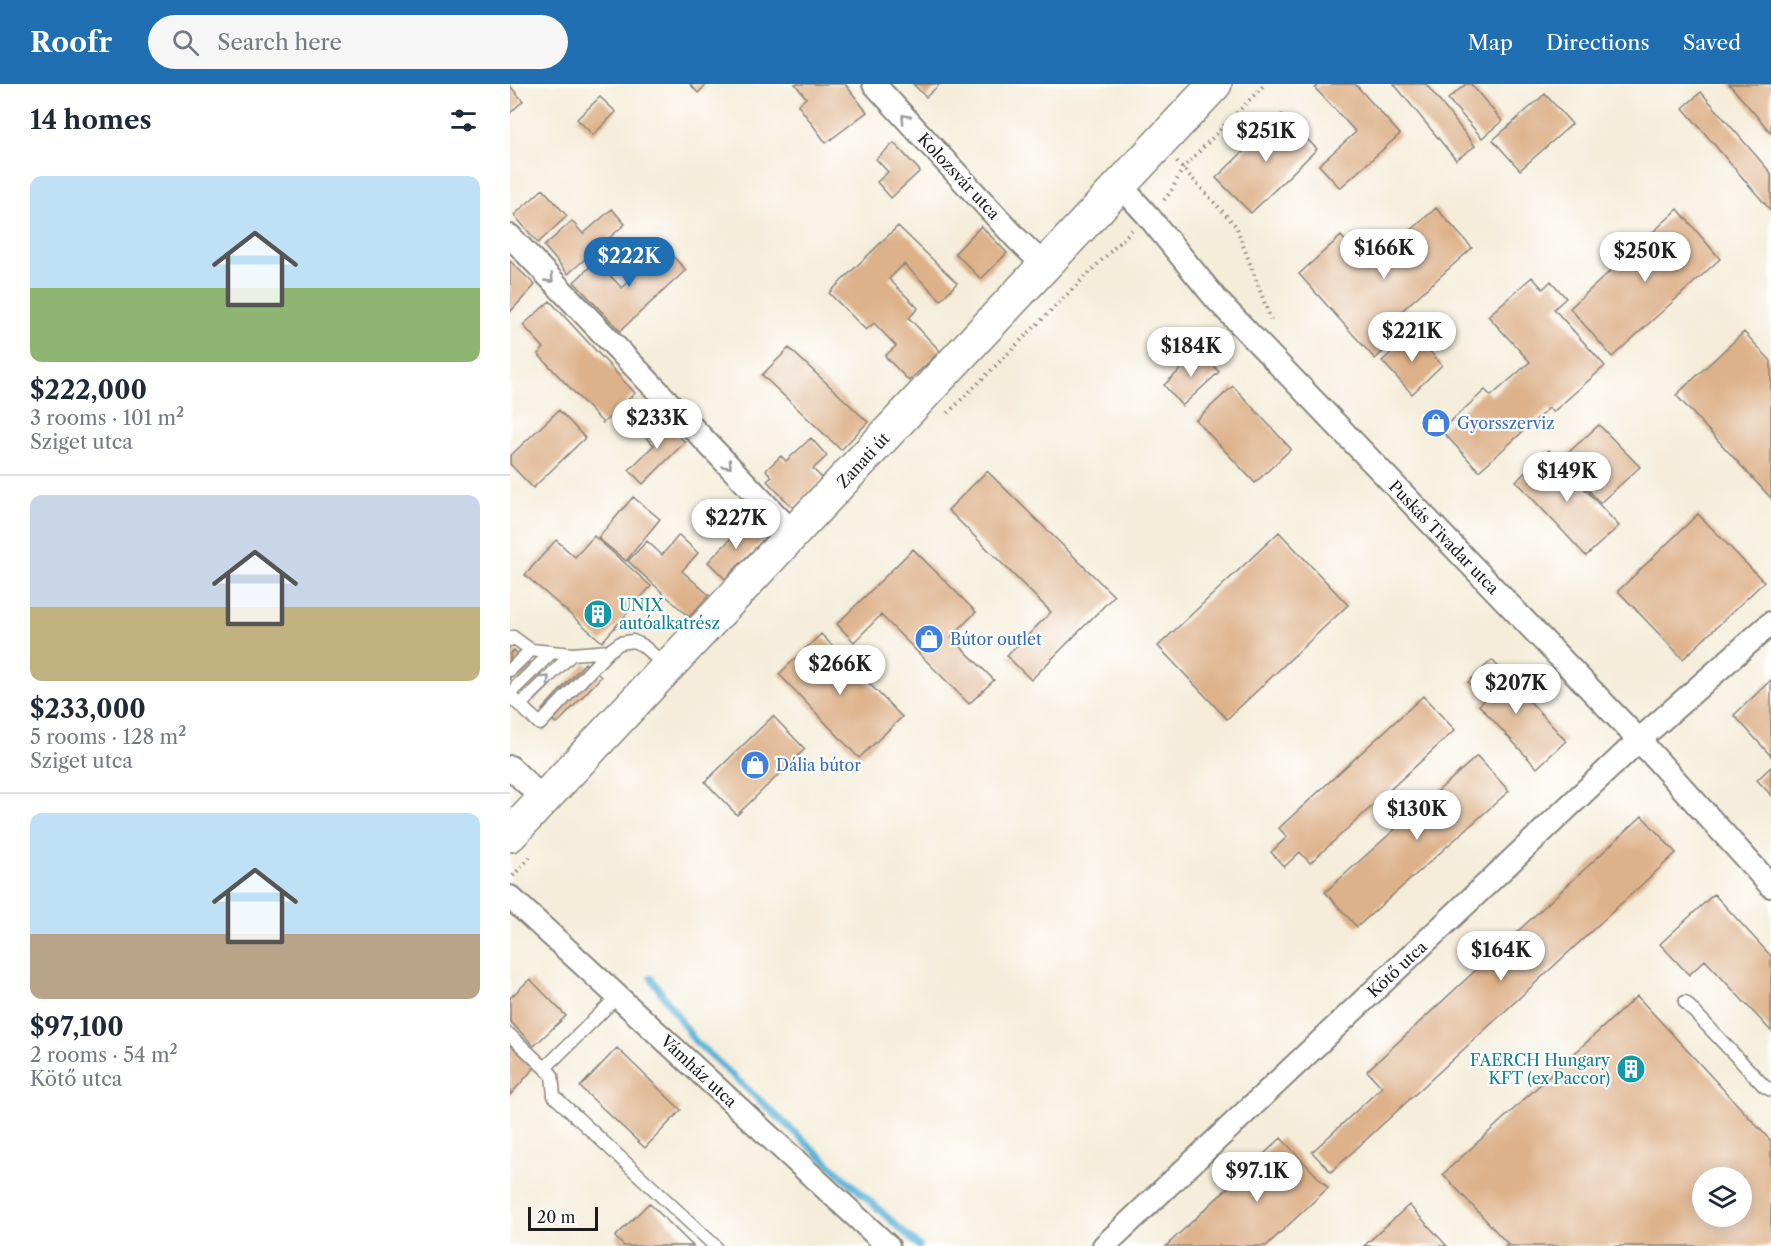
<!DOCTYPE html>
<meta charset="utf-8">
<style>
:root{--surface:#fff;--page:#f6f6f7;--text:#1f2937;--muted:#747a83;--line:#e0e1e3;--accent:#1f6fb2}
body{margin:0;font-family:"Libre Caslon Text",serif;background:var(--page);color:var(--text);height:100vh;display:flex;flex-direction:column;font-size:22px;white-space:nowrap}
*{box-sizing:border-box;margin:0}
p{font-size:20px;color:var(--muted)}
.icon{flex:none;width:33px;height:33px;fill:none;stroke:currentColor;stroke-width:2;stroke-linecap:round;stroke-linejoin:round}
.map{position:relative;flex:1;overflow:hidden}
.details{display:flex;flex-direction:column;background:var(--surface);width:510px}
.details>*{flex:none}
.buttons{position:absolute;left:1182px;top:1083px;display:grid;gap:12px}
.buttons a{display:grid;place-items:center;width:60px;height:60px;border-radius:50%;background:var(--surface);box-shadow:0 3px 15px #0003;font-size:30px}
.scale{position:absolute;left:18px;bottom:15px;width:70px;box-sizing:border-box;padding-left:6px;border:3px solid #1c1c1c;border-top:0;font-size:16px;line-height:21px;white-space:nowrap;color:#1c1c1c;-webkit-text-stroke:4px #fff;paint-order:stroke}
.price{position:absolute;translate:-50% -51px;padding:0 14px;border-radius:21px;background:#fff;color:#222;font-size:20px;line-height:39px;filter:drop-shadow(0 2px 3px #0008)}
.price::after{content:'';position:absolute;left:50%;top:36px;width:18px;height:14px;margin-left:-9px;background:inherit;clip-path:polygon(0 0,100% 0,50% 100%)}
.price.selected{background:var(--accent);color:#fff}
ul{padding:0;list-style:none}
li{display:grid;align-content:center;gap:12px;height:318px;padding:0 30px}
li+li{border-top:2px solid var(--line)}
li span{display:grid;place-items:center;height:186px;border-radius:12px;color:#555}
li>.icon{margin-inline-start:auto}
span .icon{width:108px;height:108px;fill:#fffc;stroke-width:1}
li b{font-size:26px}
h2{display:flex;justify-content:space-between;align-items:center;height:72px;padding:0 30px;font-size:26px}
header{display:flex;align-items:center;gap:36px;box-sizing:border-box;height:84px;padding:0 30px;background:var(--accent);color:#fff}
header strong{font-size:28px}
nav{display:flex;gap:33px;margin-inline-start:auto;font-size:21px}
.search{width:420px;height:54px;background:var(--page);display:flex;align-items:center;gap:15px;box-sizing:border-box;padding:0 21px;border-radius:33px;color:var(--muted);font-size:22px}
main{display:flex;flex:1;min-height:0}
.map>svg:first-child{display:block}
.lines{fill:none;stroke-linecap:round;stroke-linejoin:round}
.stream{stroke:#5ab2d7;stroke-width:7}
.building{fill:#ddb189;fill-rule:evenodd}
.lane-casing{stroke:#88847b;stroke-width:15}
.street-casing{stroke:#88847b;stroke-width:26}
.secondary-casing{stroke:#88847b;stroke-width:36}
.path{stroke:#88847b;stroke-width:4;stroke-dasharray:1.5 4.5;stroke-linecap:butt}
.lane{stroke:#fff;stroke-width:12}
.street{stroke:#fff;stroke-width:22}
.secondary{stroke:#fff;stroke-width:33}
.oneway{stroke:#999}
.labels{text-anchor:middle;stroke-width:4.5;stroke-linejoin:round;paint-order:stroke}
.street-label{font-size:16px;fill:#1c1c1c;stroke:#fff}
.shop-label{font-size:16px;fill:#366cbe;stroke:#fff;text-anchor:start}
.culture-label{font-size:16px;fill:#0d838f;stroke:#fff;text-anchor:start}
</style>
<header>
<strong>Roofr</strong>
<div class="search"><svg class="icon" aria-label="search" viewBox="0 0 24 24"><circle cx="10" cy="10" r="6"/><path d="M15 15l6 6"/></svg>Search here</div>
<nav><a>Map</a><a>Directions</a><a>Saved</a></nav>
</header>
<main>
<section class="details">
<h2>14 homes<svg class="icon" aria-label="filters" viewBox="0 0 24 24"><path d="M4 7h16M4 17h16"/><circle cx="9" cy="7" r="2"/><circle cx="15" cy="17" r="2"/></svg></h2>
<ul>
<li><span style="background:linear-gradient(#bfe0f5 60%,#8fb573 0)"><svg class="icon" aria-label="home" viewBox="0 0 24 24"><path d="M3 11l9-7 9 7M6 9v11h12V9"/></svg></span><div><b>$222,000</b><p>3 rooms · 101 m²</p><p>Sziget utca</p></div></li>
<li><span style="background:linear-gradient(#c9d6e8 60%,#c2b280 0)"><svg class="icon" aria-label="home" viewBox="0 0 24 24"><path d="M3 11l9-7 9 7M6 9v11h12V9"/></svg></span><div><b>$233,000</b><p>5 rooms · 128 m²</p><p>Sziget utca</p></div></li>
<li><span style="background:linear-gradient(#bfe0f5 65%,#b9a48a 0)"><svg class="icon" aria-label="home" viewBox="0 0 24 24"><path d="M3 11l9-7 9 7M6 9v11h12V9"/></svg></span><div><b>$97,100</b><p>2 rooms · 54 m²</p><p>Kötő utca</p></div></li>
</ul>
</section>
<div class="map">
<svg width="1261" height="1162" viewBox="0 0 1261 1162">
<rect width="100%" height="100%" fill="#fff"/>
<filter id="ink" filterUnits="userSpaceOnUse"><feTurbulence type="fractalNoise" baseFrequency=".0167" numOctaves="2"/><feDisplacementMap in="SourceGraphic" scale="12" xChannelSelector="R" yChannelSelector="G"/><feConvolveMatrix kernelMatrix="1 2 1 2 8 2 1 2 1" color-interpolation-filters="sRGB"/></filter>
<filter id="wash" filterUnits="userSpaceOnUse"><feTurbulence type="fractalNoise" baseFrequency=".008" numOctaves="4" result="noise"/><feDisplacementMap in="SourceGraphic" scale="24" xChannelSelector="R" yChannelSelector="G"/><feGaussianBlur stdDeviation="1.35" result="paint"/><feColorMatrix in="noise" values="0 0 0 0 0 0 0 0 0 0 0 0 0 0 0 0 0 1.4 0 .05"/><feComposite in="paint" operator="in"/></filter>
<g filter="url(#wash)">
<rect width="100%" height="100%" fill="#f5edda"/>
<g class="lines">
<path class="stream" d="M141,894L185,957L409,1162"/>
</g>
<g id="blocks">
<path class="building" d="M180,0H197L188,9Z
M285,0H335L357,28L316,59L288,21L296,14Z
M403,0H430L416,13Z
M810,0H845L890,50L830,104L809,81L846,48L805,4Z
M884,0H916L965,62L946,76Z
M956,0H961L992,37L972,54L938,15Z
M1219,0H1261V49Z
M0,2L13,17L0,29Z
M1191,8L1261,89V127L1173,24Z
M1035,10L1062,40L1010,86L983,56Z
M90,13L106,28L83,51L67,35Z
M772,30L807,65L741,129L706,94Z
M384,59L410,87L381,114L367,98L378,88L366,75Z
M33,105L57,132L28,159L4,131Z
M926,124L962,164L886,232L898,245L865,275L789,190L831,152L860,183Z
M102,125L115,140L58,190L34,162L62,137L73,150Z
M1168,125L1210,175L1102,273L1060,224Z
M388,142L447,199L431,216L394,180L379,195L408,224L399,234L430,267L399,297L375,272L386,262L364,239L356,246L319,209Z
M471,142L497,169L471,195L445,169Z
M155,164L176,186L110,247L64,198L86,177L112,204Z
M0,177L25,201L0,228Z
M1022,193L1033,205L1041,197L1056,214L1044,225L1095,282L1043,328L1039,324L969,387L931,346L975,306L981,312L1020,278L978,232Z
M40,217L125,309L93,339L28,270L34,264L13,241Z
M1234,248L1261,277V414L1166,311Z
M903,249L932,281L902,310L872,277Z
M279,264L358,338L331,366L252,291Z
M690,267L709,288L672,322L654,301Z
M723,302L781,365L745,399L686,336Z
M49,326L75,354L23,404L0,380V372Z
M150,334L175,358L133,400L119,386L144,361L133,351Z
M1089,341L1130,383L1090,419L1051,375Z
M301,354L317,372L303,385L313,395L283,424L257,397L262,393L256,386L271,372L276,377Z
M1039,366L1109,442L1076,472L1006,397Z
M477,387L604,512L521,596L497,572L541,528L438,426Z
M123,413L150,435L116,477L88,454Z
M1188,430L1254,498L1173,575L1108,507Z
M238,437L255,454L215,495L198,478Z
M769,448L838,521L717,635L648,562Z
M169,451L188,469L172,487L199,511L179,533L118,477L137,457L152,471Z
M84,452L141,502L92,558L15,491L46,456L65,473Z
M403,465L466,528L441,553L484,596L459,620L371,531L344,558L327,540Z
M311,550L392,633L349,674L269,590Z
M4,566L40,601L23,618L0,595V570Z
M982,576L1056,657L1027,684L969,621L975,616L958,598Z
M75,579L91,593L47,640L32,626Z
M1261,596V672L1224,631Z
M913,612L945,646L800,779L790,768L774,783L761,768L777,753L769,744Z
M263,632L295,665L227,731L195,698Z
M967,672L999,707L847,843L815,808Z
M1261,683V711L1247,696Z
M1132,732L1166,769L821,1088L802,1068L872,1003L857,987Z
M1204,810L1261,872V947L1195,876L1179,891L1150,860Z
M20,895L56,932L24,962L0,937V914Z
M1127,912L1261,1057V1162H995L998,1160L933,1090ZM1192,1094H1232V1132H1192Z
M0,960L25,983L0,1011Z
M107,964L171,1026L135,1064L70,1003Z
M771,1054L818,1104L756,1162H656Z
M139,1119L183,1162H114L105,1153Z
M899,1121L937,1162H854Z"/>
</g>
</g>
<g filter="url(#ink)">
<use href="#blocks" fill-opacity="0" stroke="#88847b" stroke-width="1.5"/>
<g class="lines">
<g class="lane-casing">
<path id="lane" d="M0,556L3,553L21,566L62,570L99,567L110,559L123,557L132,561L157,583
M0,586L21,566
M0,609L42,568
M0,612L30,640L99,567
M10,621L62,570
M1175,918L1254,1002L1261,1006
M0,951L42,991L44,1012L205,1162
M35,984L108,912"/>
</g>
<g class="street-casing">
<path id="street" d="M364,0L506,154L535,182
M611,102L639,133L706,215L1129,656L1261,802
M0,152L283,449
M0,683L34,716
M0,813L378,1162
M594,1162L1129,656L1261,539"/>
</g>
<g class="secondary-casing">
<path id="secondary" d="M0,751L705,0"/>
</g>
<path class="path" d="M667,78L726,142L762,239
M654,116L660,109L673,84L755,0
M438,329L622,146
M3,792L22,771"/>
<use href="#lane" class="lane"/>
<use href="#street" class="street"/>
<use href="#secondary" class="secondary"/>
</g>
<defs><path id="oneway-chevron" d="M-2-3.5L2.5 0L-2 3.5" fill="none" stroke-width="1.6" stroke-linecap="round" stroke-linejoin="round" transform="scale(1.5)"/></defs>
<g class="oneway">
<use href="#oneway-chevron" transform="translate(395 34) rotate(-133)"/>
<use href="#oneway-chevron" transform="translate(40 195) rotate(46)"/>
<use href="#oneway-chevron" transform="translate(218 381) rotate(46)"/>
<use href="#oneway-chevron" transform="translate(36 595) rotate(-45)"/>
</g>
</g>
<defs>
<g id="shop-disc" transform="scale(1.5)"><circle r="9.5" fill="#3f7fe0" stroke="#fff"/><path d="M-5-2.5h2.3a2.7 3.5 0 0 1 5.4 0H5L5.5 6h-11ZM-1.5-2.5h3a1.5 2.3 0 0 0-3 0Z" fill="#fff"/></g>
<g id="building-disc" transform="scale(1.5)"><circle r="9.5" fill="#0f9aa8" stroke="#fff"/><path d="M-4-6H4V6H1V3H-1V6H-4ZM-2.5-4.3h1.7v1.8h-1.7ZM.8-4.3h1.7v1.8H.8ZM-2.5-1h1.7V.8h-1.7ZM.8-1h1.7V.8H.8Z" fill="#fff"/></g>
</defs>
<g fill-rule="evenodd">
<use href="#shop-disc" x="926" y="339"/>
<use href="#building-disc" x="88" y="530"/>
<use href="#shop-disc" x="419" y="555"/>
<use href="#shop-disc" x="245" y="681"/>
<use href="#building-disc" x="1121" y="985"/>
</g>
<g class="labels">
<g class="street-label">
<text transform="translate(449 92) rotate(47)" y="6">Kolozsvár utca</text>
<text transform="translate(353 376) rotate(-47)" y="6">Zanati út</text>
<text transform="translate(934 453) rotate(46)" y="6">Puskás Tivadar utca</text>
<text transform="translate(887 885) rotate(-43)" y="6">Kötő utca</text>
<text transform="translate(189 987) rotate(43)" y="6">Vámház utca</text>
</g>
<g class="shop-label">
<text x="947" y="345">Gyorsszerviz</text>
<text x="440" y="561">Bútor outlet</text>
<text x="266" y="687">Dália bútor</text>
</g>
<g class="culture-label">
<text x="109" y="527">UNIX<tspan x="109" dy="18">autóalkatrész</tspan></text>
<text x="1100" y="982" text-anchor="end">FAERCH Hungary<tspan x="1100" dy="18">KFT (ex Paccor)</tspan></text>
</g>
</g>
</svg>
<div class="buttons">
<a><svg class="icon" aria-label="layers" viewBox="0 0 24 24"><path d="M12 4l9 5-9 5-9-5zM3 14l9 5 9-5"/></svg></a>
</div>
<div class="scale">20 m</div>
<b class="price" style="left:756px;top:79px">$251K</b>
<b class="price" style="left:874px;top:196px">$166K</b>
<b class="price" style="left:1135px;top:199px">$250K</b>
<b class="price selected" style="left:119px;top:204px">$222K</b>
<b class="price" style="left:902px;top:279px">$221K</b>
<b class="price" style="left:681px;top:294px">$184K</b>
<b class="price" style="left:147px;top:366px">$233K</b>
<b class="price" style="left:1057px;top:419px">$149K</b>
<b class="price" style="left:226px;top:466px">$227K</b>
<b class="price" style="left:330px;top:612px">$266K</b>
<b class="price" style="left:1006px;top:631px">$207K</b>
<b class="price" style="left:907px;top:757px">$130K</b>
<b class="price" style="left:991px;top:898px">$164K</b>
<b class="price" style="left:747px;top:1119px">$97.1K</b>
</div>
</main>
